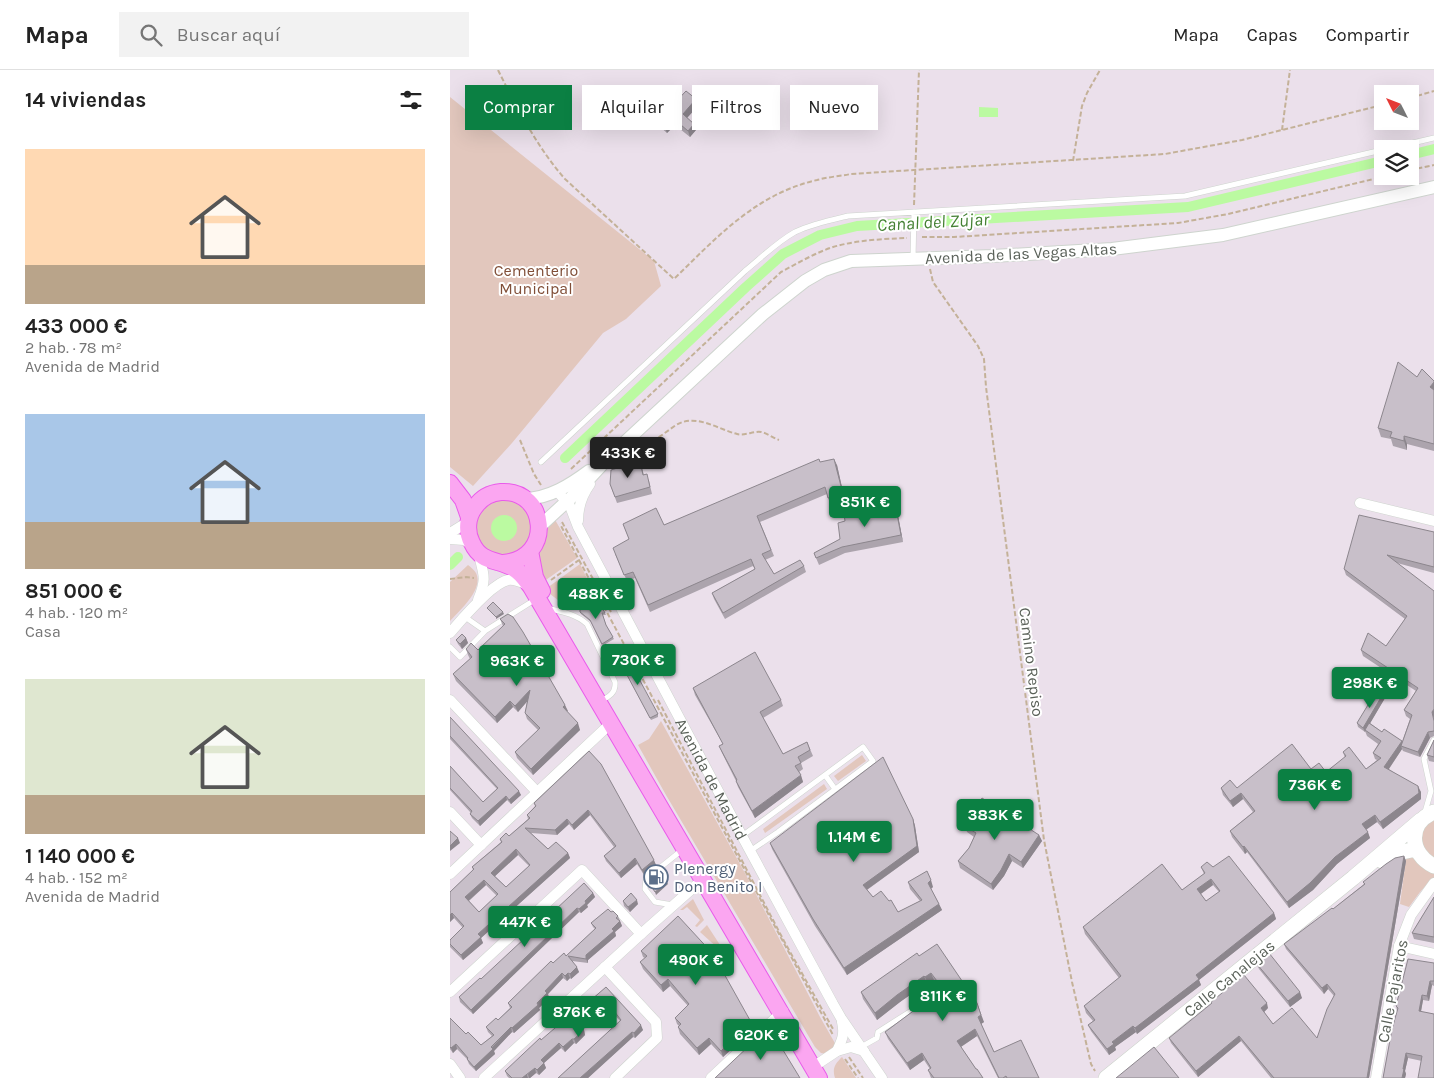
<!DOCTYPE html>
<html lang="es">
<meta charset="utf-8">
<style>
:root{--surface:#fff;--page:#f2f2f2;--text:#222;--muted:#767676;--line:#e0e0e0;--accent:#0b8043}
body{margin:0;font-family:Karla,sans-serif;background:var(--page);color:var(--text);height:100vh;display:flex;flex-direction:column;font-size:19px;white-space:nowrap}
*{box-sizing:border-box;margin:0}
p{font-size:16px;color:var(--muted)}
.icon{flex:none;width:28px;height:28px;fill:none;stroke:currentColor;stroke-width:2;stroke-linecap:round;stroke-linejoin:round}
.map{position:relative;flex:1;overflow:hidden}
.details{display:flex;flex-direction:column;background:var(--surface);width:450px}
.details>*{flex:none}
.hud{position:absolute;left:15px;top:15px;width:475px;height:45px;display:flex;gap:10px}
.needle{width:32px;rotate:312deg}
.tools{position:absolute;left:924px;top:15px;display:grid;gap:10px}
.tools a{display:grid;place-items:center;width:45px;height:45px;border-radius:0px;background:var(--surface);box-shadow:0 5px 20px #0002;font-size:25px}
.price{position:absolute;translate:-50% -42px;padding:0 11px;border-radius:5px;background:var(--accent);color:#fff;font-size:16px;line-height:32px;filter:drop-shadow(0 1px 2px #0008)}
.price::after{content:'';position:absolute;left:50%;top:30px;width:15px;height:11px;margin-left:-8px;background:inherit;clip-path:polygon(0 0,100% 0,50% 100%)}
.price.selected{background:#222;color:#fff}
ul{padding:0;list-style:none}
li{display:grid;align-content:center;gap:10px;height:265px;padding:0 25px}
li span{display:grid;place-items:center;height:155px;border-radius:0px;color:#555}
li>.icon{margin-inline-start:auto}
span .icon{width:90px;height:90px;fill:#fffc;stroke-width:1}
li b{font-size:21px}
h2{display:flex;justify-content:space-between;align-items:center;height:60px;padding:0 25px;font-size:21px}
.tag{padding:0 18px;border-radius:0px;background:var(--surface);box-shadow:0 5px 20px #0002;font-size:18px;line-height:45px}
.tag.selected{background:var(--accent);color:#fff}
header{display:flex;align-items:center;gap:30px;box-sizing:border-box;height:70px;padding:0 25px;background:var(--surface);border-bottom:1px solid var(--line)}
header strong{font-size:24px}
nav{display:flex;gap:28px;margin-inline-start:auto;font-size:18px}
.search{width:350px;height:45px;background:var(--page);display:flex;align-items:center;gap:12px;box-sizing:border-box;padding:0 18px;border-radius:0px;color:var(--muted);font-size:19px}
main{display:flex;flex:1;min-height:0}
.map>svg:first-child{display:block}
.green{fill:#e2c7bd}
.water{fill:#bbfaa1}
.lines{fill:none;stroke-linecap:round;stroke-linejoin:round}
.canal{stroke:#bbfaa1;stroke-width:10}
.service-casing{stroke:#ced4ce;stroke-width:6}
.minor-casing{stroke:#ced4ce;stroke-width:11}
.tertiary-casing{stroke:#ced4ce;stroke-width:14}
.secondary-casing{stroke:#ccd3cb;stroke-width:16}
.primary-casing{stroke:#e95bea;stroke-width:18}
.path{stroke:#c4b198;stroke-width:2;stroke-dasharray:5 2.5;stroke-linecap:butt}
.service{stroke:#fff;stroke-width:5}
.minor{stroke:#fff;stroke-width:10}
.tertiary{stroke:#fff;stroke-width:12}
.secondary{stroke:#fff;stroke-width:15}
.primary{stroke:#fba6f1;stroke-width:16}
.wall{fill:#aca4ad;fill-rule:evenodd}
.shaded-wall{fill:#8c868d}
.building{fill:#c8bfc9;stroke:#8c868d;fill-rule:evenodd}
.labels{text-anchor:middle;stroke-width:4;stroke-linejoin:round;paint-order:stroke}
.street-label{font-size:16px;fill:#5a6159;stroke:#fff}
.park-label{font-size:16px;fill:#814f38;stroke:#fff}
.service-label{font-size:16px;fill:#4e5e75;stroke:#fff;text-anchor:start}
.water-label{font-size:18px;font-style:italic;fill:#448033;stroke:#fff}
</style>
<header>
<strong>Mapa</strong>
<div class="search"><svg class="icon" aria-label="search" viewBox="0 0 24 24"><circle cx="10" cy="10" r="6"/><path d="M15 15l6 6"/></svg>Buscar aquí</div>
<nav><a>Mapa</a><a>Capas</a><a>Compartir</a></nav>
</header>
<main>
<section class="details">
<h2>14 viviendas<svg class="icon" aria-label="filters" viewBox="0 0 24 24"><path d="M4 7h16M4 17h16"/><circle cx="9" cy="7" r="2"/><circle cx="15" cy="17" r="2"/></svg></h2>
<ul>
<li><span style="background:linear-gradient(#ffd9b3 75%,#b9a48a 0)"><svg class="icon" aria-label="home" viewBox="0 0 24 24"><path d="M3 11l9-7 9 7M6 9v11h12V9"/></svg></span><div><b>433 000 €</b><p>2 hab. · 78 m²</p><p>Avenida de Madrid</p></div></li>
<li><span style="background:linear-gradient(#a9c7e8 70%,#b9a48a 0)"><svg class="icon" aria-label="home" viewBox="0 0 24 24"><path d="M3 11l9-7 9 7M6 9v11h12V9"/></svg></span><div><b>851 000 €</b><p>4 hab. · 120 m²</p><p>Casa</p></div></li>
<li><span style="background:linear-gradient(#dfe7d0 75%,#b9a48a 0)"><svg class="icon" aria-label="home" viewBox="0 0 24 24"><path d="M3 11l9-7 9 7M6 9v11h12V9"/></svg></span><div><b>1 140 000 €</b><p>4 hab. · 152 m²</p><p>Avenida de Madrid</p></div></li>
</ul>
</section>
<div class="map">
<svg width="984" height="1008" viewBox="0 0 984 1008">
<rect width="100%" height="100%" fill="#ebe0eb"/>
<path class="green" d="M0,27L204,191L211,216L176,249L153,263L62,373L23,416L0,397Z
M26 458a28 28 0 1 1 56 0a28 28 0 1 1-56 0Z
M104,448L127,488L93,512L86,490L95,458Z
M130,494L151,537L108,530L100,524L97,518Z
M18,495C21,497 24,500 26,503C34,519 10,540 0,551V512Z
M211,651L296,805L370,947L386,975L376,984L371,983L365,977L216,725L188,675L199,669Z
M412,685L416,691L388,711L384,706Z
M374,714L377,719L315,763L313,759Z
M984,738V809H982L970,822L959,837L950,834L956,789Z
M243,829L254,850L247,857L245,856L250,850L237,837L233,840H230Z
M257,855L272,878L270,880L250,862Z
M392,987L406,1008H385C382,998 385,994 392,987Z"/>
<path class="water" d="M529,37L548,38V47H529Z
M41 458a13 13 0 1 1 26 0a13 13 0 1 1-26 0Z"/>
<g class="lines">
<path class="canal" d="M960,85L984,79
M115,388L296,217L333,184L370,165L407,156L738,137L932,91
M0,495L8,487"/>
<g class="service-casing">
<path id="service" d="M937,79L984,68
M463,189L464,142
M91,392L295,201C311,188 327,172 345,162C362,154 381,150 398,146L735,126L932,80
M101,539C114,542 127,545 137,554L165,612C166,623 159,627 150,631
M15,547L35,561L86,529
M0,577L10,587L35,561
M375,705L385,719
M975,742L981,721L974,689L984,670
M292,766L413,677L423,691L328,762L300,781
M223,835L205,832L195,819L196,809L232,780
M411,977L427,968L428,962L477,931"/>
</g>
<g class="minor-casing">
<g id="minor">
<path id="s1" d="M108,422L120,436L128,457L292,766L383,934L391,948L432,1008"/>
<path d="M910,433L984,451"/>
<path d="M128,451C128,437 132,425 140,414"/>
<path d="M0,463L18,452"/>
<path d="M0,469L14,470L22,475"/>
<path d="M28,482C34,505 37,508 28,530"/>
<path d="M0,563C11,550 43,513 58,510C65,509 71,512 77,515"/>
<path d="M0,630L87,722"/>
<path d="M0,742L31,775"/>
<path d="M0,804L160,654"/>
<path d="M949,876L984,884"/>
<path d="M155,897L206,952L207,968L165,1008"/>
<path d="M0,922L132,800L191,864"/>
<path d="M387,981C392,970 395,964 392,952"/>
<path d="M0,994L10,1008"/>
<path d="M363,997L387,981L401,977L414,981"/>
<path d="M34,1008L191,864L252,810"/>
<path d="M261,1008L333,941"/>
<path d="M926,1008L949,876L961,845L984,813"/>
</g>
</g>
<g class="tertiary-casing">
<path id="tertiary" d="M75,429C100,428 120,415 139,401
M89,457L125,424L160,386L313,244L355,211L374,200L401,191L543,186L662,179L773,165L984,117"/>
</g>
<g class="secondary-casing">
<path id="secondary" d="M984,742C957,753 959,784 984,796
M932,791L943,784L966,779
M656,1008L903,808L971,750"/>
</g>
<g class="primary-casing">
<path id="primary" d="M0,413L13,430L19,447
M80,481L85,507L92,521
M53,493C105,489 97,419 51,422C40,423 31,428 25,437C17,447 16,462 22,473C31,493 47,489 63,498C71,502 76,510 81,517L369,1008"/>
</g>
<path class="path" d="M48,0C67,38 87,77 115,109L224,209C267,167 306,124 367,110C378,107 390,106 401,104L715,84L792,70L932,35
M960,28L984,21
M832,60L840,0
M623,91L632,36L637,23L650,0
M960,100L984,95
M464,135L469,0
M472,167H504L728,153L778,144L936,106
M480,199L483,212L528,276L534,289L536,317L594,770L622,912L641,994L645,1001
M70,370L84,404L91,415
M166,398L226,355C246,343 267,359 287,364C295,366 303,361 311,362C317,363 323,368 329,370
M121,399L331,202C348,193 365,183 383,177C407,170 433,169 457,168
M112,452L161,542
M129,490L383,965
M0,509L16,507L24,508
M101,510L129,490L110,454
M208,630L334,871L383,959
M399,987L413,1008
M395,989L408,1008"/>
<use href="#service" class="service"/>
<use href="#minor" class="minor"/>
<use href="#tertiary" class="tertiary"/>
<use href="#secondary" class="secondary"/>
<use href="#primary" class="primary"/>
</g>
<path class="wall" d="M246,29L248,36L237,48L246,60L240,67L225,55L217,63L209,56L207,50L219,39Z
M967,307L984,311V381L957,374V380L943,376L941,369L931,367L928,358Z
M190,391L194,405L199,411L202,424L167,433L160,414Z
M370,392L387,395L395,431L380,434L377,424L310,452L324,486L315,490L324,504L354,496L356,502L275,549L264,529L262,523L305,499L303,496L200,542L185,508L177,511L165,484L179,469L173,454L214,455Z
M447,440L453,472L395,483L369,495L364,483Z
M984,462V503L947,493L984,648V666L980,668L970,687L953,681L952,679L939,699L971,722V729L933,759L927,752L916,760L920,768L887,794L863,820L839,838L797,782L795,784L782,767L780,761L803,742L793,729L783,737L773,725L771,718H787L861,699L876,702L895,688L893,682L916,699L927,690L925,689L923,683L928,674L917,666L915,661V662L908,657L907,653L933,624L935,628L920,653L932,662L952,672L960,649L956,646L954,640L966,621L913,586L911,580L936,576L955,549L896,505L894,499Z
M130,542L155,543L156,545H153L156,555L164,569L152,576L141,552L131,544Z
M58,544L115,635L117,642L130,660L83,705L67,688L65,682L88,660L77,649L75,643L77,631L68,642L63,637L47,653L6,611L3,604L20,589L18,585L16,579L28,580L53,556L50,549Z
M16,568L18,573L12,579L8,574L6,570Z
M178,607L208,644V647L201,650Z
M243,618L331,630L333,636L313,648L333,684L357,672L363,686L351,693L353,699L349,702L353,712L305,748L288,717L286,711L272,683L269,676L273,674L245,625Z
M0,647L71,725L61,734L57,730L30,756L22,748L20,744L21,743L0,720V696L33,732L47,719L0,669Z
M984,670V692L979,691L977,685Z
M139,681L206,795L194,805L187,794L171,808L156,791L154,786L164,777L140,745L124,760L119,754L107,765L81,763L98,779L118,783L120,788L31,868L33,873L13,890L0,877V870L13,858L4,848L0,852V822L23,800L22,797L51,772L50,769L59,766L78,749L77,745L85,736L84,733ZM68,785L79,796L56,817L45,806ZM36,815L47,826L29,842L19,831Z
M463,749L465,756L469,782L417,820L423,827L439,831L448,842L470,831L460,819L458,812L483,817L481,819L489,834L492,840L397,905L365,856L322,779L320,773Z
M515,756L589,765L592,771L573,798L562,791L554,806L543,820L510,798L508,791L519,778L524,767L517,762Z
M954,786L956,791L919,1008H821L791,971L748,1007L721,973L719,968L818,938L814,942L823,954L867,968L884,926L878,919L874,924L836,879L834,874L883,839L914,814L913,812Z
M751,797H763L824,843L826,849L749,910L751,915L687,964L686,962L665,977L666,980L659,985L641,961L638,955L643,951L636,943L634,936L669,908L635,864L633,857L732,820L754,804ZM763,815L769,822L756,831L751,824Z
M143,823L145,827L137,835L138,837L131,843L129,842L23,944L10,932L9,927L31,909Z
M984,827V873L964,869L962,863Z
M173,831L188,834L180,842L174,836Z
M161,842L168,846L172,856L165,862L166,866L138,890V893L122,891L129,902L121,909L120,908L117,911L113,908L98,924L99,928L89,938L90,940L64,963L62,962L44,981L45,984L26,1001L19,994L17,989L7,979L3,983L0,979V948L16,964L31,975L42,966L38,962L36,957L48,950L60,938L58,933L103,893L116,886L145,859L143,857L141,853Z
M191,881L304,959L273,987L261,974L249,985L230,964L228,957L229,956L227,954L225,948L238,936L220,916L213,922L193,899L190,892L195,888L193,887Z
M469,886L534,952L531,954L544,982L589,1008H548L527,966L511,977L526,999L533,1008H481L478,1000L480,999L474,990L460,1000L438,969L435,962L491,920L484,910L478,914L477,913L450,932L427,950L413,929L411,922Z
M806,893L852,928L840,937L809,899Z
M984,893V916L982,915L979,931L973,930L971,942L984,944L972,991L958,988L955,1001L956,1004L955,1008H933L947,940L946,936Z
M156,917L193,960L185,968L183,967L138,1008H108L170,951L162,942L156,948L152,944L144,951L131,957L134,960L135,965L126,974L124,973L115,982L111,978L94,993L96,998L89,1005L86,1003L80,1008H59L57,1006L55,1001Z"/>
<path class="shaded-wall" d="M246,29L248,36L235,50L233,44Z
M223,48L225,55L217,63L215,57Z
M244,54L246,60L240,67L238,61Z
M984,312V324L980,317Z
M954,366L957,374V380L954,371Z
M384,389L387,395L395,431L393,424Z
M445,434L447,440L453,472L451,465Z
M53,542L54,544L46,549V547Z
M16,568L18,573L12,579L10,574Z
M80,620L82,626L68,642L65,636Z
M933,624L935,628L915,662L913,658Z
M60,631L63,637L47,653L45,647Z
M115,635L118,641L115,643L113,637Z
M984,639V651L982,642Z
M128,653L130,660L83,705L81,699Z
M978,662L980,668L970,687L968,682Z
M952,671L954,676H951L952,679L936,703L934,697Z
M351,705L353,712L305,748L302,741Z
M968,716L971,722V729L933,759L930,752Z
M69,721L71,725L61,734L59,730Z
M791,723L793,729L783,737L780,731Z
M56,726L57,730L30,756L28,751Z
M138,740L140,745L124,760L122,755Z
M925,745L927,752L914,761L912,754Z
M117,749L119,754L107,765L105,760Z
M463,749L465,756L469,782L415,821L413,815Z
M918,762L920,768L887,794L863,820L839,838L837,832L885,787Z
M589,765L592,771L573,798L571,792Z
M8,768L10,773L0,781V776Z
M794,776L797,782L795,784L793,777Z
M66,779L68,785L43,808L41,803Z
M118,783L120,788L31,868L33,873L13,890L11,885L28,864Z
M559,784L562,791L554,806L543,820L541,814Z
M954,786L956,791L919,1008H917Z
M185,788L187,794L171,808L169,803Z
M204,790L206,795L194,805L192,800Z
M761,809L763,815L749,825L747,819Z
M34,810L36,815L17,832L15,827Z
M481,810L483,817L480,819L478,813Z
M217,812L218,814L206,825L205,822Z
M143,823L145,827L137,835L138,837L131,843L129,839L135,831Z
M187,830L188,834L180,842L178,837Z
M489,834L492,840L397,905L394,898Z
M127,838L129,842L23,944L21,940Z
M2,843L4,848L0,852V845Z
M824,843L826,849L749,910L751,915L687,964L685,958L746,905Z
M170,851L172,856L165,862L166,866L138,890V893L136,889V885Z
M127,897L129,902L121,909L120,904Z
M112,903L113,908L98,924L99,928L89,938L90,940L64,963L62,958L87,933L95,921Z
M118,903L120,908L117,911L115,906Z
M481,903L484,910L478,914L475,907Z
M474,906L477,913L450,932L427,950L425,943L447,925Z
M218,909L220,916L213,922L211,915Z
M980,911L982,915L979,931L977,926Z
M877,914L878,919L874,924L872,918Z
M850,922L852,928L840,937L838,931Z
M972,925L973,930L970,946L969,941Z
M527,933L534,952L531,954L528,947Z
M817,933L818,938L812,944L811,938Z
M161,937L162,942L156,948L154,943Z
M150,939L152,944L144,951L142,946Z
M301,952L304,959L273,987L271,981Z
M191,955L193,960L185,968L184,963Z
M683,956L686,962L665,977L666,980L659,985L657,979L662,972Z
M61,957L62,962L44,981L45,984L26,1001L24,997Z
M525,959L527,966L509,978L507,971Z
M134,960L135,965L126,974L124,969Z
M182,962L183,967L138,1008H130Z
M789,966L791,971L748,1007L746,1001Z
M259,968L261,974L249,985L247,978Z
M122,969L124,973L115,982L113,977Z
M109,973L111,978L94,993L96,998L89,1005L87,1000L91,990Z
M6,974L7,979L3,983L1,978Z
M472,983L474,990L460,1000L457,993Z
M956,983L958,988L955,1001L956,1004L955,1008H952L953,999Z
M85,998L86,1003L80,1008H79L78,1004Z
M76,1003L78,1008H72Z"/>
<path class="building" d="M236,21L246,29L233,44L244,54L238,61L223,48L215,57L207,50L217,38L219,39Z
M948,292L967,307L972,299L984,311V312L980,317L984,320V374L954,366V371L940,367L942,362L928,358Z
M369,389L370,392L384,389L393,424L378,428L375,417L307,446L321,480L312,484L324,504L350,490L354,496L273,543L262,523L305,499L301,489L198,535L183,502L174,505L163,478L179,469L173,454L206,438L214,455Z
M190,391L193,405L197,404L200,417L165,427L160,414L161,400Z
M445,434L451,465L392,477L366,488L364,483L390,469L388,453L395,451L394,444Z
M909,445L984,462V497L937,485L984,521V639L982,642L984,651V661L978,662L968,682L951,676L962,645L954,640L968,618L911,580L918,563L936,576L957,546L894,499Z
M130,531L150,534L155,543H152L156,555L163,567L152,574L140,550L130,542Z
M43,532L53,542L46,547L37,538Z
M58,544L63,547L73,562L115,635L113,637L128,653L81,699L65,682L90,658L75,643L80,620L65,636L60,631L45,647L3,604L22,587L16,579L21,573L28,580L55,554L50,549Z
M12,564L16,568L10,574L6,570Z
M305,582L331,630L310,642L333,684L357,672L360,680L348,687L351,693L345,696L351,705L302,741L286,711L287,710L269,676L273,674L243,618Z
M175,583L208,644L200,648L177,605L169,586Z
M927,620L933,624L913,658L907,653Z
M0,647L69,721L59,730L56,726L28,751L20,744L22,741L0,718V696L33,732L48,718L0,666Z
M919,653L932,662L934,659L952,671L934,697L968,716L969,723L930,752L925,745L912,754L918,762L885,787L860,813L837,832L794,776L793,777L780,761L805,741L791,723L780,731L771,718L780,710L787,718L842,674L861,699L869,693L876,702L896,686L893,682L899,677L916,699L931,688L923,683L931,671L915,660Z
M984,670V687L977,685Z
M139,681L151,694L204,790L192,800L185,788L169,803L154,786L166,776L138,740L122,755L117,749L105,760L75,758L98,779L106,772L118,783L28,864L31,867L11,885L0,874V870L14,856L2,843L0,845V822L24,799L22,797L52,772L50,769L56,763L59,766L80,748L77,745L86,736L84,733ZM66,779L80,795L56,817L41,803ZM34,810L48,824L29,842L15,827Z
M433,687L463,749L467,776L413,815L423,827L431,821L439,831L441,830L448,842L472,830L458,812L477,801L481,810L478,813L489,834L394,898L363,849L320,773Z
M532,728L589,765L571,792L559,784L551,800L541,814L508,791L519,778L526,763L515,756Z
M0,761L8,768L0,776Z
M779,786L824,843L746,905L749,909L685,958L683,956L662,972L664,974L657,979L638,955L645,950L634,936L671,906L633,857L712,794L732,820L755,803L751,797L757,792L763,797ZM761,809L770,821L756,831L747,819Z
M954,786L917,1008H824L789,966L746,1001L719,968L762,933L761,932L794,905L817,933L811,938L823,954L842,938L867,968L877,939L885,924L877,914L872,918L834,874L882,838L883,839L897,828L915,814L913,812L936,794L945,788Z
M210,800L217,812L205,822L199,813V809Z
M134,813L143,823L135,831L136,833L129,839L127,838L21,940L9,927L30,908L31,909Z
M181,823L187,830L178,837L173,831Z
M984,827V867L962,863Z
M158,839L161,842L163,841L168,846L166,848L170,851L162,859L164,861L136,885V889L118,886L127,897L120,904L118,903L115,906L112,903L95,921L97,923L87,933L88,935L62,958L61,957L41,977L43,979L24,997L17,989L18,988L6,974L1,978L0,977V948L16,964L18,962L31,975L44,965L36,957L46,948L48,950L62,937L58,933L101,891L103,893L114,883L116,886L146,858L141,853Z
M228,846L263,884L301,952L271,981L259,968L247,978L228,957L231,954L225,948L239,934L218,909L211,915L190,892L197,886L191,881Z
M487,874L527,933L531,945L528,947L544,982L571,970L589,1008H557L556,1006L553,1008H549L525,959L507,971L526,999H527L533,1008H484L478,1000L481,998L472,983L457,993L435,962L493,919L481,903L475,907L474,906L447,925L425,943L411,922L467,883L469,886Z
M819,883L850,922L838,931L806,893Z
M958,889L984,893V911H980L977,926L972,925L969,941L984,944V1008H968L972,986L956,983L953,999H954L952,1008H933L942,959L948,938L946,936Z
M156,917L191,955L184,963L182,962L130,1008H108L171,950L161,937L154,943L150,939L142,946L127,953L134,960L124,969H122L113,977L109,973L91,990L94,993L87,1000L85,998L72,1008H62L55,1001L90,968L91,970L126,940L125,939L137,927L140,931Z
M319,957L350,1008H265Z
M704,977L729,1008H666Z"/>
<defs>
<g id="fuel-ring" transform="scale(1.25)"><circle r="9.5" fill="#fff" stroke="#5c6f8a" stroke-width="1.5"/><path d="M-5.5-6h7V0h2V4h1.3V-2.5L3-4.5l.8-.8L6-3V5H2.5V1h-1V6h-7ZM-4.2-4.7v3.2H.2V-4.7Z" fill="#5c6f8a"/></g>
</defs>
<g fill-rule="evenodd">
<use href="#fuel-ring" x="206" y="807"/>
</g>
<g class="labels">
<g class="street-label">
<text transform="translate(571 183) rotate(-3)" y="6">Avenida de las Vegas Altas</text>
<text transform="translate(582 592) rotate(83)" y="6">Camino Repiso</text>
<text dy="6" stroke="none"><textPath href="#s1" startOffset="326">Avenida de Madrid</textPath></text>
<text transform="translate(779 908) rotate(-39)" y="6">Calle Canalejas</text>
<text transform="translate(942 921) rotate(-79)" y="6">Calle Pajaritos</text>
</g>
<g class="park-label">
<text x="86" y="206">Cementerio<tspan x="86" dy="18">Municipal</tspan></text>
</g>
<g class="service-label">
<text x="224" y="804">Plenergy<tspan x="224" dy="18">Don Benito I</tspan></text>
</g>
<g class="water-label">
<text transform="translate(483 152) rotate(-3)" y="6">Canal del Zújar</text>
</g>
</g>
</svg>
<div class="tools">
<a><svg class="needle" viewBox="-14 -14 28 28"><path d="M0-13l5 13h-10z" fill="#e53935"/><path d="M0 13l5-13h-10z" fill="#767676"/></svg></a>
<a><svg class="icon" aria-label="layers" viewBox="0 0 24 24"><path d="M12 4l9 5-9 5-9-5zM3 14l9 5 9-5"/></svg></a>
</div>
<b class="price selected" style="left:178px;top:409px">433K €</b>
<b class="price" style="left:415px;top:458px">851K €</b>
<b class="price" style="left:146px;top:550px">488K €</b>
<b class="price" style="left:188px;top:616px">730K €</b>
<b class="price" style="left:67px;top:617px">963K €</b>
<b class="price" style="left:920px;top:639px">298K €</b>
<b class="price" style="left:865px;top:741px">736K €</b>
<b class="price" style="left:545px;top:771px">383K €</b>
<b class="price" style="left:404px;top:793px">1.14M €</b>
<b class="price" style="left:75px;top:878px">447K €</b>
<b class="price" style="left:246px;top:916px">490K €</b>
<b class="price" style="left:493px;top:952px">811K €</b>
<b class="price" style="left:129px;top:968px">876K €</b>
<b class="price" style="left:311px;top:991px">620K €</b>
<div class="hud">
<a class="tag selected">Comprar</a>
<a class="tag">Alquilar</a>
<a class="tag">Filtros</a>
<a class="tag">Nuevo</a>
</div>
</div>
</main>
